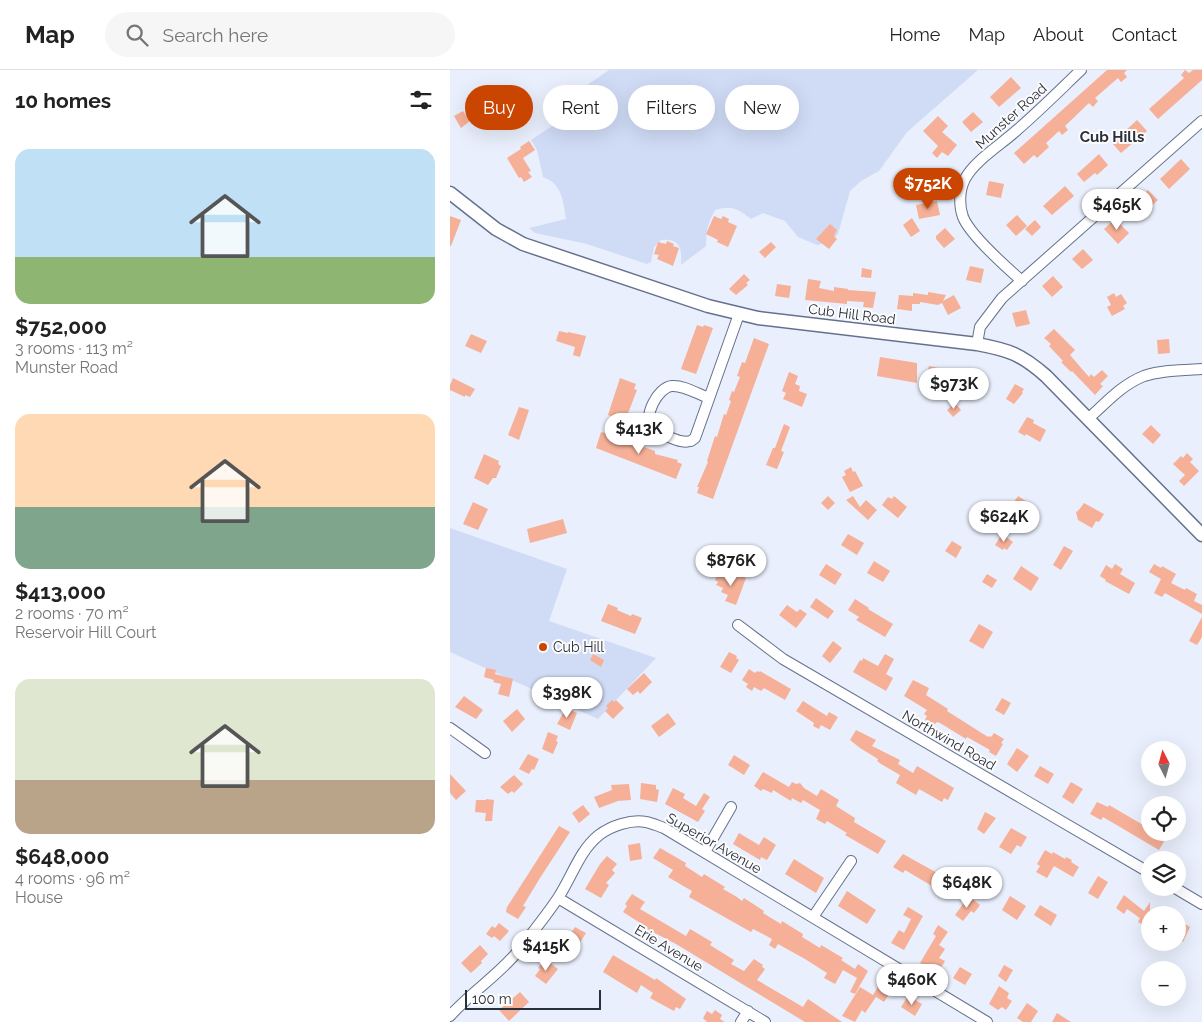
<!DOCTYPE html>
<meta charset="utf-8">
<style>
:root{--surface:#fff;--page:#f6f6f6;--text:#222;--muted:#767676;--line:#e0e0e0;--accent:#ca4500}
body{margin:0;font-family:Raleway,sans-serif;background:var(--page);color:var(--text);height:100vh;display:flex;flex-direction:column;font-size:19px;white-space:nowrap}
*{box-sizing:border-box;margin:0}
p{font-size:16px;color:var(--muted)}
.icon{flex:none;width:28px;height:28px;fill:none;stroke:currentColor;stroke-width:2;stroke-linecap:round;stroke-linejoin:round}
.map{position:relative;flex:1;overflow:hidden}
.drawer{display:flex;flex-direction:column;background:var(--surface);width:450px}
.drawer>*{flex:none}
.top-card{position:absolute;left:15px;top:15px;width:475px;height:45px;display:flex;gap:10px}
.needle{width:32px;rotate:354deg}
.buttons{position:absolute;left:691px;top:671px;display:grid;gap:10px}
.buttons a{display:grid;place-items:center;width:45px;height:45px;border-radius:50%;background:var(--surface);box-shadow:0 5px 20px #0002;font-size:25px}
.scale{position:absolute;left:15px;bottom:12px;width:136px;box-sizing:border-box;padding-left:5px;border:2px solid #2a2f3c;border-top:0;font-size:14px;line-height:18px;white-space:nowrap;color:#2a2f3c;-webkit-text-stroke:4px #fcfcfc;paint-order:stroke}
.price{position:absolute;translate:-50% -42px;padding:0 11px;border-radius:18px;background:#fff;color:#222;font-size:16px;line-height:32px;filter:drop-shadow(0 1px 2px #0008)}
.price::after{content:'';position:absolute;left:50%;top:30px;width:15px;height:11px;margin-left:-8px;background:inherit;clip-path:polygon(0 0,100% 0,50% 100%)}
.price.active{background:var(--accent);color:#fff}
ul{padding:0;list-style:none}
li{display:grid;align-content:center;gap:10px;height:265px;padding:0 15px}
li span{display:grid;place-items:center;height:155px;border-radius:15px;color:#555}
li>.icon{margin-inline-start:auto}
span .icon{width:90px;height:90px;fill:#fffc;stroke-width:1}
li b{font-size:21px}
h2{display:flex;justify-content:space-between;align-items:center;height:60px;padding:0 15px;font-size:21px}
.pill{padding:0 18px;border-radius:22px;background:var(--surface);box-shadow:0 5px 20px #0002;font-size:18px;line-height:45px}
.pill.active{background:var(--accent);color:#fff}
header{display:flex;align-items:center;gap:30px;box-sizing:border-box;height:70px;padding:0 25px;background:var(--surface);border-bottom:1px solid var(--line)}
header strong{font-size:24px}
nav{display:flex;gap:28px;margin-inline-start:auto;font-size:18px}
.search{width:350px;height:45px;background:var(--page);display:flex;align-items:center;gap:12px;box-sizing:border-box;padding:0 18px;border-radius:28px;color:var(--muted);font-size:19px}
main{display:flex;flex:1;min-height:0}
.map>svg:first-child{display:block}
.green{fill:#d0dbf6}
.building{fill:#f6b098}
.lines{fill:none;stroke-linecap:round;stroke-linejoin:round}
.minor-casing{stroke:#64718e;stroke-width:12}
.tertiary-casing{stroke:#64718e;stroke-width:15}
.minor{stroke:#fff;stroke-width:10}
.tertiary{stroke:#fff;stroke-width:12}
.poi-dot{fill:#ca4500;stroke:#fcfcfc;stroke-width:2}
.labels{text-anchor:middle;stroke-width:4;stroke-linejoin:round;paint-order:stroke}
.street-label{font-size:14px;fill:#2a2f3c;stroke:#fcfcfc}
.poi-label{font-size:14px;fill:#2a2f3c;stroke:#fcfcfc;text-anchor:start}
.neighbourhood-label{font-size:15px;font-weight:bold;fill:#2a2f3c;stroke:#fcfcfc}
</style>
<header>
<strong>Map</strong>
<div class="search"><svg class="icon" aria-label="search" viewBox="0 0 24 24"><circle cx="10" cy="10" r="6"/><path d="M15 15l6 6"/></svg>Search here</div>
<nav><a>Home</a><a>Map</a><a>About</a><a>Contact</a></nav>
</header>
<main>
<section class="drawer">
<h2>10 homes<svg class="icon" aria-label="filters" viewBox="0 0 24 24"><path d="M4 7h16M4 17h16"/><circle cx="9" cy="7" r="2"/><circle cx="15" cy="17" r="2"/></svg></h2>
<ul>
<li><span style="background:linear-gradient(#bfe0f5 70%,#8fb573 0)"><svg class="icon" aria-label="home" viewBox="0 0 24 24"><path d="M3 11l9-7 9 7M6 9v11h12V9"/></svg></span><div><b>$752,000</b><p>3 rooms · 113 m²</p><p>Munster Road</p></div></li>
<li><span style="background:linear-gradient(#ffd9b3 60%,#7fa58c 0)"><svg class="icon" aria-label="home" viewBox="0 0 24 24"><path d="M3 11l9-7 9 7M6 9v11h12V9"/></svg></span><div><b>$413,000</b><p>2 rooms · 70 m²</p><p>Reservoir Hill Court</p></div></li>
<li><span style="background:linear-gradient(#dfe7d0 65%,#b9a48a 0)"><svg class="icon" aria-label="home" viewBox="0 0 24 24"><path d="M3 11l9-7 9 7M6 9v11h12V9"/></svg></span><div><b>$648,000</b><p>4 rooms · 96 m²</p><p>House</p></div></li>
</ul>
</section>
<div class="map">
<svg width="752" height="952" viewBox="0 0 752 952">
<rect width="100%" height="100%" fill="#e9effc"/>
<path class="green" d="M159,0H528L457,62L429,101L411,111L400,121L388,164L380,172L367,175L348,167L335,151L313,143L301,149C288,139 282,135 265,140C258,152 256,162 256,176L231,195C232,179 231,168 211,170L204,177L201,192L197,194L137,174L85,163L79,158L116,149C113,130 112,114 93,107L87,80L81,70L120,44L113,32Z
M0,458L117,499L99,551L206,588L148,649L0,582Z"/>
<path class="building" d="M657,0H677L674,3L677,7L671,12L668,8L645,28L648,31L643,37L639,33L615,56L618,60L612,65L609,61L596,73L599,77L587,88L584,85L574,94L564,83Z
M735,0L739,3L743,0H752V10L708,49L699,39L734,8L731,5Z
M561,7L571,18L549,37L540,27Z
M13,41L20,51L11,58L4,46Z
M523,42L533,52L521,62L512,52Z
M488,46L498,56L492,62L507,75L498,86L492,82L487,88L482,83L488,76L473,61Z
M687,50L697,61L671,83L662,73Z
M79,71L85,80L73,88L81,101L78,102L82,107L74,112L71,107L69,108L57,88L71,79L70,77Z
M649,84L658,95L647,105L645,103L634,112L627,104Z
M731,89L740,99L719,119L710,109Z
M467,98L488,102L485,116L471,113L470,116L462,114Z
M539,111L554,114L551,128L536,125Z
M615,116L624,126L602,145L593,136Z
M698,120L708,130L696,141L694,139L686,147L680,140L688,132L687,130Z
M487,131L490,145L469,149L466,135Z
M567,145L577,156L566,166L556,155Z
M0,146L11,150L1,176H0Z
M264,146L271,149L273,146L279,149L278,152L287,156L278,177L267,172L268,170L256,164Z
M462,148L470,161L461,167L453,155Z
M665,149L679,163L668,174L654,159Z
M585,150L591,157L582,166L575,159Z
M380,154L387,160L384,166L387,169L379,179L366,169Z
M495,158L505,169L494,178L486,169V166Z
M217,171L224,174L223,176L229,178L223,196L207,189L209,185L204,184L208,172L216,174Z
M321,172L326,177L315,188L309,182Z
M633,179L643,190L632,199L622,189Z
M520,196L534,199L531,213L516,210Z
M412,198L422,200L421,208L411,207Z
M294,204L300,210L296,213L298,215L286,225L279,219Z
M603,206L613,217L602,227L592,216Z
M358,209L371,211L369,218L384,221V217L398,219V220L426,222L423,238L413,237L414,232L397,231V234L355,230Z
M327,214L341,216L339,228L325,226Z
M478,222L496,225L493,231L504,225L511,238L498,245L492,233L488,235L470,232V234H462V241L447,239L449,225L463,226V223L478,225Z
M664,223L666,227L671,224L677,233L673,236L675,239L662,246L657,237L661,235L657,227Z
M576,240L580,254L566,257L562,243Z
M247,255L253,257L254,255L263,258L246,304L231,299Z
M604,259L625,280L620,285L639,307L641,304L644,307L652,300L658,306L650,314L653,316L645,325L622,301L621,302L611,292L613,291L599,276L601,274L594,268Z
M109,261L118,263V262L136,266L130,287L123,285L125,277L106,271Z
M21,264L37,271L31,283L15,276Z
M304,268L319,274L263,429L247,423L249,417H247L258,392L257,391L265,366L267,367L274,344L276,345L281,331L279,330L282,321L284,322L290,307L287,306L292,292L295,293Z
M719,269L720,283L708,284L707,270Z
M430,287L467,293V313L427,306Z
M479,296L492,299L488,317L475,314Z
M339,302L348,306L345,314L350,316L349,321L357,324L352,337L333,329L336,323L332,321Z
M510,306L523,312L516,323L511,321L508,326L502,323Z
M3,308L25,319L20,327L15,325V327L0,320V315Z
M170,308L186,314L184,319L187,320L177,346L175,345L173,350L158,345Z
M565,314L574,319L572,322L573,323L564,334L556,329Z
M505,333L511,340L503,347L497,340Z
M69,337L79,340L69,370L58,365Z
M577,347L584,350L583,353L596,360L590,372L576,364L575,366L568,362Z
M334,354L340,357L331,381L334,382L327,399L316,395L323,378H325Z
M701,355L711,365L703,374L692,364Z
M151,362L166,366L165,369L179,374L180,372L205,381V384L228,390L227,392L232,394L226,409L146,378Z
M737,383L743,389L740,392L749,401L734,416L729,411L735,405L723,394L731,386L733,388Z
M34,384L49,391L48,394L51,396L46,408H43L38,415L24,408Z
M401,397L403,402L405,401L413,416L400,422L392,407L396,405L394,401Z
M378,426L385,433L378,440L371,433Z
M403,426L410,437L416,430L427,440L418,450L396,430Z
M444,426L457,437L448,448L432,435L438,427L442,429Z
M568,426L579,433L572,445L560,438Z
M23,432L38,439L28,460L13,454Z
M634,433L654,444L649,452L646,451L642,458L628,450L626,442L628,441Z
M113,449L117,463L80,473L77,459Z
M398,464L414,473L407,485L391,475Z
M552,464L563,472L557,480L554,478L553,480L545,475Z
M502,471L512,477L506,488L495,481Z
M614,476L623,481L611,500L603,495Z
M424,491L440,501L433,512L417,503Z
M376,494L392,504L385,515L369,505Z
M665,494L673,499L670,504L685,513L679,524L655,511L656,510L650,506L656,495L662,499Z
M704,494L711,498L712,496L726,504L721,513L735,520L736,518L747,524L744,531L752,535V544L715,523L712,527L704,523L711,509L699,502Z
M571,496L589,508L581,521L563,509Z
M268,504L285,510L287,504L296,508L286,535L275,531L278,525L271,522L273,518L266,515L268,512L265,510Z
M537,504L547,510L542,518L532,512Z
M366,528L384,541L378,549L360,537Z
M405,529L419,538L418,539L443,554L435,567L406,550L409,547L398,540Z
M158,534L168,538L167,540L181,546L182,544L192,548L185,564L151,551Z
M337,535L347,542L350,539L357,544L346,558L329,545Z
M752,547V567L747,575L739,571Z
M529,554L543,562L533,579L519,571Z
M383,571L392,578L380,593L372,586Z
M279,582L287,586L286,588L289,590L281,603L270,597Z
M143,584L154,590L151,597L140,590Z
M435,584L444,589L436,604L443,608L436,621L403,602L410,590L412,591L413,588L428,596Z
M36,598L46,600L45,604L63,609L59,627L48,624L51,614L43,612L44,610L34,607Z
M299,599L305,603L307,601L309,602L310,601L341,619L335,630L314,618L311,621L304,617L302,621L296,617L298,614L292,610Z
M194,603L202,612L190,624L188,621L183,625L177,619Z
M463,610L479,618L476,625L498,639L497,641L538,667L539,666L541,667L544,663L554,669L551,673L553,674L546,686L539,682L540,680L517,667L516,669L490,653L487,652L484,655L475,650L477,646L474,644L477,640L454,626Z
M14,626L33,640L26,649L5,637Z
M552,628L561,633L554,645L545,640Z
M162,630L164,632L166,630L174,638L163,649L155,641L158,638L156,636Z
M353,631L377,646L379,642L388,647L380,660L371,655L369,659L363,656L364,653L346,641Z
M116,638L127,643L120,660L107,654Z
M67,639L75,649L62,662L53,651Z
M218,643L226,654L209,667L201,656Z
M406,660L426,670L422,676L450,690L448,694L463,703L467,696L504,718L498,730L494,728L492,732L469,719L466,725L446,713L450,705L431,694L427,691L428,689L410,678L400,670Z
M98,662L108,666L106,671L108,672L103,684L92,679Z
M567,678L579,686L567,702L557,694Z
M78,684L89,689L84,700L82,699L79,704L69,699Z
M284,685L300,695L294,705L278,695Z
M590,696L604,704L598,714L584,706Z
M313,702L339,717L342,712L346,714L350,713L354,718L367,726L371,719L389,730L386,736L405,748L404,752L436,771L428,784L395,765L397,763L377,751L375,754L366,749L370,740L353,730L351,733L342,728L341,731L323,720L322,723L313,719L311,721L304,716Z
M0,704L16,721L6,730L0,723Z
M64,705L73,714L64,723L62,721L58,724L50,717Z
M621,712L633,719L623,734L612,727Z
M191,713L206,715V719L209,720L207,732L190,729Z
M179,714L181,730L168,731L149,738L144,727L162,720L161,715Z
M223,718L235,724L233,728L246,736L254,723L260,727L252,739L255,741L248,752L215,734Z
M36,729L44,730L42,751H35L36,743L25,742L26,730H36Z
M647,732L658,737L659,735L700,759V762H710L709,765L716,768L709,780L653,747L651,750L640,744Z
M133,735L140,744L129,753L122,743Z
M535,742L546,748L534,764L527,759Z
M109,756L120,762L90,808L73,836L76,837L68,849L56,842L57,837Z
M561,758L577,767L571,777L567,775L561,784L549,777Z
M289,763L309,775L314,767L326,775L317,790L311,787L310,790L283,774Z
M190,773L192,789L180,791L178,775Z
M210,778L236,793L235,796L246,803L252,807L254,804L275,817L273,819L287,827L292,831L294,828L314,841L313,843L331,854L332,851L353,864L352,867L357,870L370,878L371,875L393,888L391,890L405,899L408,894L418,901L405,924L400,922L407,908L393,900L385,914L374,908L377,903L355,889L328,874L325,879L319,875L322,869L309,862L303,859L301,862L239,827L242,821L218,807L223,800L203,788Z
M595,780L602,784L603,782L615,789L616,787L622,790L621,792L629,797L623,807L604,796L597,808L586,802L590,796L587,794Z
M453,784L489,804L482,816L455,800L453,803L443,797Z
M157,786L167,794L162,800L165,803L156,813L159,815L151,828L135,819L150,794Z
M344,789L374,808L366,823L335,804Z
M648,806L658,812L648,829L638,823Z
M397,821L426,840L417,854L388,836Z
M182,824L195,832L190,839L236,866L240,859L262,872L260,875L284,890L281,894L294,901L304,889L313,895L312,897L315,899L307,910L353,937L358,929L392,952H355L226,874L197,859L198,858L173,842L177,836L175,834Z
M674,825L694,841L700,832V859L688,852L690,848L677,839L674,844L666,838Z
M560,826L576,836L567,850L552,840Z
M521,828L530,835L524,843L521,841L513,851L505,845L513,834L516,836Z
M590,835L607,845L601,856L584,845Z
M458,837L473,846L454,880L441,873L449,860L454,863L461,849L453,845Z
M732,852L740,857L733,872L728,869V859Z
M49,853L59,861L50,871L44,866L42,868L36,864L42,856L45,858Z
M488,855L498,862L489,875L495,879L489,888L495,891L489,901L470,893L486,866L483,864Z
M125,857L136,863L121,887L103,875L109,864L117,869Z
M30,875L38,884L31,891L32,893L21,903L11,893Z
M163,885L205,910L206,908L236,929L230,939L226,937L224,941L200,928L203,923L191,915L187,923L153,902Z
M95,889L108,899L96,914L85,906L90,899L88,898Z
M554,895L563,900L556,912L548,906Z
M510,897L522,904L515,915L503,908Z
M432,910L444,917L434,932L426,927L415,943L412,940L405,952L392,946L410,917L423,925Z
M549,916L559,923L557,928L562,931L556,940L552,937L548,940L539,934Z
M70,922L79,932L59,951L49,940Z
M458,926L472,934L465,946L451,937Z
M577,933L588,941L581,952H573L567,948Z
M265,940L272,945L270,949L275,952H257L253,948L257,941L262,944Z
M607,943L621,952H602Z"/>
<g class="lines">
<g class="minor-casing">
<path id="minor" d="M572,211C556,197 520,165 513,147C509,136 509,120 515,109C524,91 552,74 567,60C589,41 610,20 631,0
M527,274L530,257L552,228L752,51
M259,328C248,324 233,315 222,316C208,317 192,347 202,359C206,363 213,365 219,367C227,370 233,373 241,371L245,368L289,244
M638,349C655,334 671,315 694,306C712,300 733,300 752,299
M288,555L333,589L700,803
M0,658L35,683
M255,782L281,737
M725,818L752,834
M108,828L315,952
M363,847L401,791
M0,946C21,922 49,905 69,880C82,863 96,846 108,828C122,807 129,781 149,765C161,756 181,749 196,752C202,753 208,756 214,758L537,952
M291,952L298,941"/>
</g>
<g class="tertiary-casing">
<path id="tertiary" d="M0,123L46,159L73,174L258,236L308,248L527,274C559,280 571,284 596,306L752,465"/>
</g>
<use href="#minor" class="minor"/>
<use href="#tertiary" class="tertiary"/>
</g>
<circle class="poi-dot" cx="93" cy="577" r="5"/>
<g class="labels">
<g class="street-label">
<text transform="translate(561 46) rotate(-42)" y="5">Munster Road</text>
<text transform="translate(402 244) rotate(7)" y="5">Cub Hill Road</text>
<text transform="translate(499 670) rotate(30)" y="5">Northwind Road</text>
<text transform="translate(264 773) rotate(30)" y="5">Superior Avenue</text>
<text transform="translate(219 878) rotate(31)" y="5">Erie Avenue</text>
</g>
<g class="poi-label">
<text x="103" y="582">Cub Hill</text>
</g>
<g class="neighbourhood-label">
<text x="662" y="72">Cub Hills</text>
</g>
</g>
</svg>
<div class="buttons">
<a><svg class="needle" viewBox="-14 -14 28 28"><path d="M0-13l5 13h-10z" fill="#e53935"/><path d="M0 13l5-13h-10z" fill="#767676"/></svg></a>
<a><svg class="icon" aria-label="locate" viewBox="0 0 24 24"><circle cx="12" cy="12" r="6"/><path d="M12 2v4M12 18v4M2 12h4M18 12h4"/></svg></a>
<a><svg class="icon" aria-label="layers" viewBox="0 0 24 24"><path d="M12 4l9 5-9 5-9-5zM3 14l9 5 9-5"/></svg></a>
<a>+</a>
<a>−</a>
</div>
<div class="scale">100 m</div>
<b class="price active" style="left:478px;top:140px">$752K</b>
<b class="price" style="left:667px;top:161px">$465K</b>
<b class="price" style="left:504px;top:340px">$973K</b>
<b class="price" style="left:189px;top:385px">$413K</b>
<b class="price" style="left:554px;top:473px">$624K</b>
<b class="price" style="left:281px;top:517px">$876K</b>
<b class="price" style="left:117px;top:649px">$398K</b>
<b class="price" style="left:517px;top:839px">$648K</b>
<b class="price" style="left:96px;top:902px">$415K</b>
<b class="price" style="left:462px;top:936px">$460K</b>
<div class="top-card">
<a class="pill active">Buy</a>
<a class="pill">Rent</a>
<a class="pill">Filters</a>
<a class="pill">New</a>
</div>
</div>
</main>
